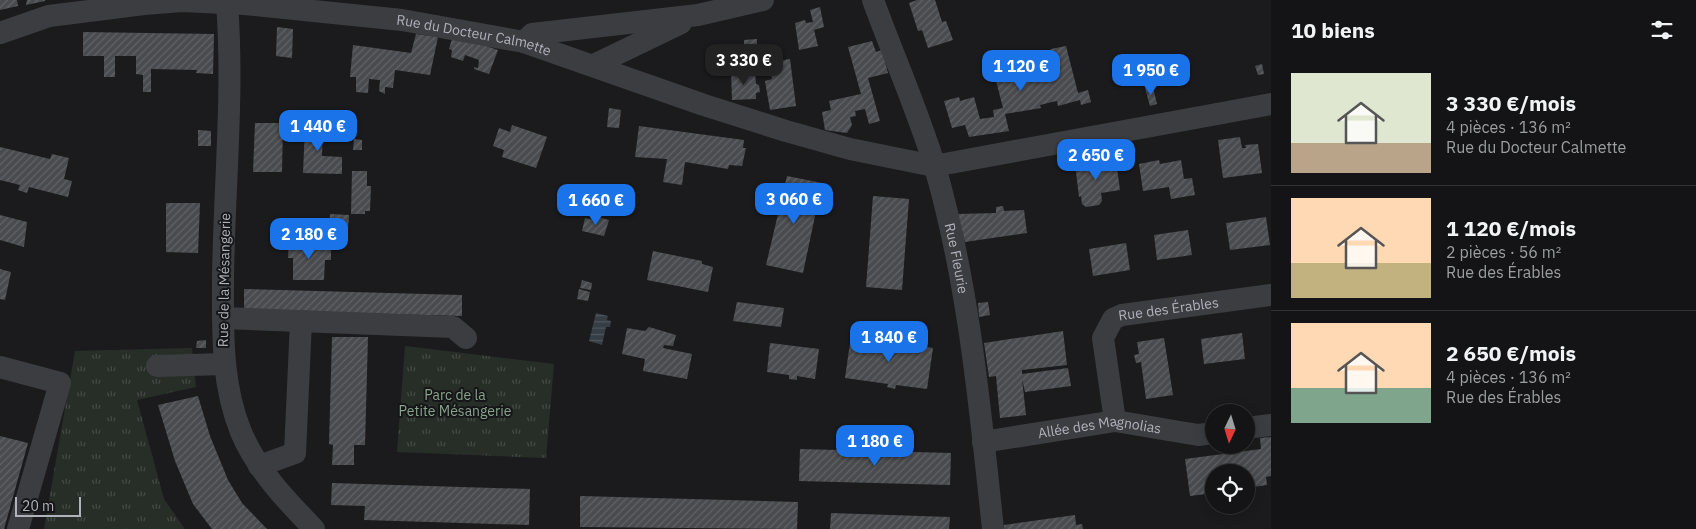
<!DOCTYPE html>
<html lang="fr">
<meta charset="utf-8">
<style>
:root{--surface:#141416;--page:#1d1d1f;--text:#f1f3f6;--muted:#9d9ea1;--line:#333335;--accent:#1a73e8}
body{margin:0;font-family:"IBM Plex Sans",sans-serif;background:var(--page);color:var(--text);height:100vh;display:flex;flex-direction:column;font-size:19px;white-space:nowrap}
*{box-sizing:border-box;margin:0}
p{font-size:16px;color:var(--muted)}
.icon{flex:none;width:28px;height:28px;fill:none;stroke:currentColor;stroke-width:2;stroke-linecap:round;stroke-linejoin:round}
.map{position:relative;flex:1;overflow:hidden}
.drawer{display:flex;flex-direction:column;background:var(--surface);width:425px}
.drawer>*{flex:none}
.needle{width:32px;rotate:184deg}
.controls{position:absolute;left:1205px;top:404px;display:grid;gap:10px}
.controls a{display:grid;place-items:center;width:50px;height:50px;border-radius:50%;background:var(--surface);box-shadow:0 2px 12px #0003,0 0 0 1px var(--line);font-size:25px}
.scale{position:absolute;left:15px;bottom:12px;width:66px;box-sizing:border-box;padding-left:5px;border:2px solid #afb2bb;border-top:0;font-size:14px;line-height:18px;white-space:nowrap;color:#afb2bb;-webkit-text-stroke:4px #161618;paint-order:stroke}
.price{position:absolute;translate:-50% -42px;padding:0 11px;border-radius:10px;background:var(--accent);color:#fff;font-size:16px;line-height:32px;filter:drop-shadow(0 1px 2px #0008)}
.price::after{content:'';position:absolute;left:50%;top:30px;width:15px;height:11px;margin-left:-8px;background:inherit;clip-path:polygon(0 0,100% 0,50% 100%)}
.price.current{background:#222;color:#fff}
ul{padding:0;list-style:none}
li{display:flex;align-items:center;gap:15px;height:125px;padding:0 20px}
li+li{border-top:1px solid var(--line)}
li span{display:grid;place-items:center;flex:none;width:140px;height:100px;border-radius:0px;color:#555}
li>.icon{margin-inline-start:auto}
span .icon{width:60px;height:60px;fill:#fffc;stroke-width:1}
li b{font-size:21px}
h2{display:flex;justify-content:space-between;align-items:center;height:60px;padding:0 20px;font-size:21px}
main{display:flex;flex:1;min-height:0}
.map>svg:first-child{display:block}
.park{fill:url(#park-tufts)}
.water{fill:url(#water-rules)}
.building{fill:url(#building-hatch)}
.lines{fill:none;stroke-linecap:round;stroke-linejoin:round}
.minor{stroke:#3c3d41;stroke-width:22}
.labels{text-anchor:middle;stroke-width:4;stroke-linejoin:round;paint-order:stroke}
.street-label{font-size:14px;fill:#afb2bb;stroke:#161618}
.park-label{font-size:14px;fill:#88a48b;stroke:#161618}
</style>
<main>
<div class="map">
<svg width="1271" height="529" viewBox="0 0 1271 529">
<defs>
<pattern id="park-tufts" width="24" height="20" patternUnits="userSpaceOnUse" patternTransform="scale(1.25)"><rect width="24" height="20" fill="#272e28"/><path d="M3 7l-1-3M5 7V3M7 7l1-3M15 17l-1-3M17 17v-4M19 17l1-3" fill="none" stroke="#444a45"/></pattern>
<pattern id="water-rules" width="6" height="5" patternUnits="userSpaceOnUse" patternTransform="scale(1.25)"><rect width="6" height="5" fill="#353d45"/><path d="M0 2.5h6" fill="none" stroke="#50575e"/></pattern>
<pattern id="building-hatch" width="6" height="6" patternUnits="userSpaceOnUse" patternTransform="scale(1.25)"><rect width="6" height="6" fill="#4a4b4f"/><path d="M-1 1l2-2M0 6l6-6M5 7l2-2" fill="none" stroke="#626366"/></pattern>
</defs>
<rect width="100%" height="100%" fill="#1b1b1d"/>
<path class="park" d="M405,346L554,364L546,458L397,452Z
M192,348L196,387L137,400L164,499L185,529H44L75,351Z"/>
<path class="water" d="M596,313L608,316L607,320L611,321L610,327H606L602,345L589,341Z"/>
<path class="building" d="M0,0H17L18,6L0,10Z
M27,0H45V1L26,5Z
M917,0H935L942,22L946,21L953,40L928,48L922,30L918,31L909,3Z
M820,7L824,27L814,30L818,46L799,50L795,23L805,20L806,23L813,22L810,10Z
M277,27L293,29L292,58L276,56Z
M83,32L214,34L213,74L196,73L197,70L151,69V92H143V75L136,74V56H115V77H104V56H83Z
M416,34L438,37L430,75L395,70L393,88L385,87V94L379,91L380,80L369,79L368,93L356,92V77H350L353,45L411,53Z
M452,39L477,43L498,50L489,74L474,69V67L478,68L479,60L465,55L463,61L451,57L452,50L449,49Z
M757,39V52L744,53V40Z
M872,41L876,52L882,50L888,73L868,78L880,121L869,124L865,109L855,111L856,116L850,117L852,125L847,133L825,130L822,112L831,110L829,101L861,94L848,47Z
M1066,46L1078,93L1088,90L1091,102L1081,105L1080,100L1058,106L1057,101L1052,102L1040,105L1041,108L1005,114L1009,131L969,137L965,125L952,128L944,101L959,97L960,101L974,97L980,119L994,117L993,110L1003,108L992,65L1047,54L1051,49Z
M790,59L796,106L770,110L765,81L772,79L769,63Z
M1262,64L1264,74L1258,75L1255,66Z
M755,71L756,84L759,85L760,92L756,93V99L732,100L731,72Z
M1153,87L1157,104L1150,106L1145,88Z
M609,108L621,110L619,128L607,127Z
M311,117H317L320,128H323L322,156L342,157V174L303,173L305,127H307Z
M255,123H283L282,172H253Z
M512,125L547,137L536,168L502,157L504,150L493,146L499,128L510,132Z
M639,126L744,140L743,148H746L742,166L729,165L728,169L685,162L682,185L663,182L667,159L635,157Z
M198,130L211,131V146H198Z
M1240,137L1242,148H1246L1245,145L1258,144L1262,173L1223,178L1218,140Z
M354,139L362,140V150H353Z
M0,147L50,159L52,154L69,158L64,179L72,181L68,197L29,187L27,193L18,190L20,185L0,180Z
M1097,160L1098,164L1116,161L1120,190L1101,193L1102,201L1099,205L1086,207L1082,204L1081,196L1079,197L1075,164Z
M1159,160L1160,164L1181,160L1184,179L1192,178L1195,195L1171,199L1169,187L1143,191L1139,164Z
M352,171H367V186H371L370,211H365V214H351Z
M787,176L822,183L803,273L766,265Z
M873,196L909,199L902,290L866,287Z
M573,199L591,202L590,213L571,211Z
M166,203H200L198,253L166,252Z
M1003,206L1004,211L1024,210L1027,233L965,242L957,214L996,213V207Z
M330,214L349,215L348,231H329Z
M0,215L27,222L24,247L0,240Z
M594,216L609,220L604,236L582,231L585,218L594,220Z
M1266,217L1270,245L1230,250L1226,223Z
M1188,230L1192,255L1157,260L1154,235Z
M289,243L331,244V260H325L324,280H293V258H288Z
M1126,243L1130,270L1093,276L1089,249Z
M653,251L702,261V264L713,267L708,292L647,280Z
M0,269L11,272L5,300L0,299Z
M582,280L592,283L591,290L580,288Z
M244,289L462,295V316L244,310Z
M579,289L590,292L588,301L577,299Z
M737,302L784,308L781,327L733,321Z
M988,302L990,315L979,317L978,303Z
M649,327L676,335L673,346L664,345L663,348L692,354L687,379L643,371L645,359L622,354L627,328L645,331Z
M1063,331L1067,365L1022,370V374L1068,368L1071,386L1025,392L1022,379L1026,415L1000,418L996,376L989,377L984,343Z
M1242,333L1245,359L1204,364L1201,339Z
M851,336L933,348L927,389L896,385L895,389L887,387L888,384L845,378Z
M332,337H368L365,445H354V465H332L333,445L329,444Z
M1164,338L1173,395L1146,399L1141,362L1136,363L1134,355L1139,354L1137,342Z
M206,340V348H196L197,341Z
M770,343L819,349L815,379L797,376V380L789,379V375L767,372Z
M198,396L210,436L228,480L242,503L267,529H212L193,504L175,461L158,405Z
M0,436L28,443L4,529H0Z
M1271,437V476L1266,477L1267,485L1246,488V472H1214V493L1190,496L1185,459L1261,449L1260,438Z
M800,449L951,453L950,485L799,481Z
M332,483L530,489L529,525L364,520L365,506L331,505Z
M580,496L798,502L797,529L580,527Z
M831,513L950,517L949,529H830Z
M1075,515L1076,525L1082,524L1083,529H1004V525Z"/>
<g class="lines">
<g class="minor">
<path id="s1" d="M873,0C893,55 918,111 935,167C969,285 980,408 993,529"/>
<path d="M227,3C234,95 224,187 223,280C223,332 221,383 241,432C257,470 286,500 314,529"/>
<path id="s2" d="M0,33L49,16L144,4L182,1L245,4L402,20L524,42L704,105L786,131L850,149L934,166L1271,104"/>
<path d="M524,42L532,34L698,15L763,0"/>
<path d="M594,65L681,23"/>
<path d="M223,318L453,327L466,338"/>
<path d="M157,366L224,364"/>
<path d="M0,367L60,383L18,529"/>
<path id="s3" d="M1115,421L1103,338L1113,319L1122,315L1271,295"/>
<path d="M1246,428L1271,425"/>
<path id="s4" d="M983,442L1115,421L1198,435L1214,433"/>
<path d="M259,466L295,453L301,321"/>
</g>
</g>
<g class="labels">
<g class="street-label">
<text dy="5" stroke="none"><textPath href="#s2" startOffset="480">Rue du Docteur Calmette</textPath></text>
<text dy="5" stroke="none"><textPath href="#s1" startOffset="272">Rue Fleurie</textPath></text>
<text transform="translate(224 280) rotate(-89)" y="5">Rue de la Mésangerie</text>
<text dy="5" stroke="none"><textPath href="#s3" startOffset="162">Rue des Érables</textPath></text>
<text dy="5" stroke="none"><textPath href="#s4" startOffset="118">Allée des Magnolias</textPath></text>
</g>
<g class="park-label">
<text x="455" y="400">Parc de la<tspan x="455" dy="16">Petite Mésangerie</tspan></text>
</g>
</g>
</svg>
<div class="controls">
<a><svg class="needle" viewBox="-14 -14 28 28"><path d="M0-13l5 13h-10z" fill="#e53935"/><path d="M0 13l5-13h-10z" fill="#9d9ea1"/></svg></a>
<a><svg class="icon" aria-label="locate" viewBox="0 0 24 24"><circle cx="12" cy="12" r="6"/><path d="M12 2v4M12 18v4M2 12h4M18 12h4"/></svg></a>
</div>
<div class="scale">20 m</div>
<b class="price current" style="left:744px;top:86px">3 330 €</b>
<b class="price" style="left:1021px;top:92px">1 120 €</b>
<b class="price" style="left:1151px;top:96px">1 950 €</b>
<b class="price" style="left:318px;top:152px">1 440 €</b>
<b class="price" style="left:1096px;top:181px">2 650 €</b>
<b class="price" style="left:794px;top:225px">3 060 €</b>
<b class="price" style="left:596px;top:226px">1 660 €</b>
<b class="price" style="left:309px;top:260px">2 180 €</b>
<b class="price" style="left:889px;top:363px">1 840 €</b>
<b class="price" style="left:875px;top:467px">1 180 €</b>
</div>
<section class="drawer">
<h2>10 biens<svg class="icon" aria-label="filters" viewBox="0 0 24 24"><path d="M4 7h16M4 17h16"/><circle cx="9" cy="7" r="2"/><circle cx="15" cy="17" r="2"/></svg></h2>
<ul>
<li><span style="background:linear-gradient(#dfe7d0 70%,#b9a48a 0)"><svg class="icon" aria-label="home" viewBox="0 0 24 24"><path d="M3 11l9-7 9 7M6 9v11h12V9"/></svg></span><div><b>3 330 €/mois</b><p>4 pièces · 136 m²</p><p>Rue du Docteur Calmette</p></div></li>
<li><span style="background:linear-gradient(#ffd9b3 65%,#c2b280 0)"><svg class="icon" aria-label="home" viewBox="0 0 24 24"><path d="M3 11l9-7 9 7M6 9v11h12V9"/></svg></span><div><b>1 120 €/mois</b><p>2 pièces · 56 m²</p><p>Rue des Érables</p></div></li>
<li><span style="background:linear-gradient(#ffd9b3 65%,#7fa58c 0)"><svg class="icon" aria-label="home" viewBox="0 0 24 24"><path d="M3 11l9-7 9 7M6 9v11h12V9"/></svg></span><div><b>2 650 €/mois</b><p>4 pièces · 136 m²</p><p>Rue des Érables</p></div></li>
</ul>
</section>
</main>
